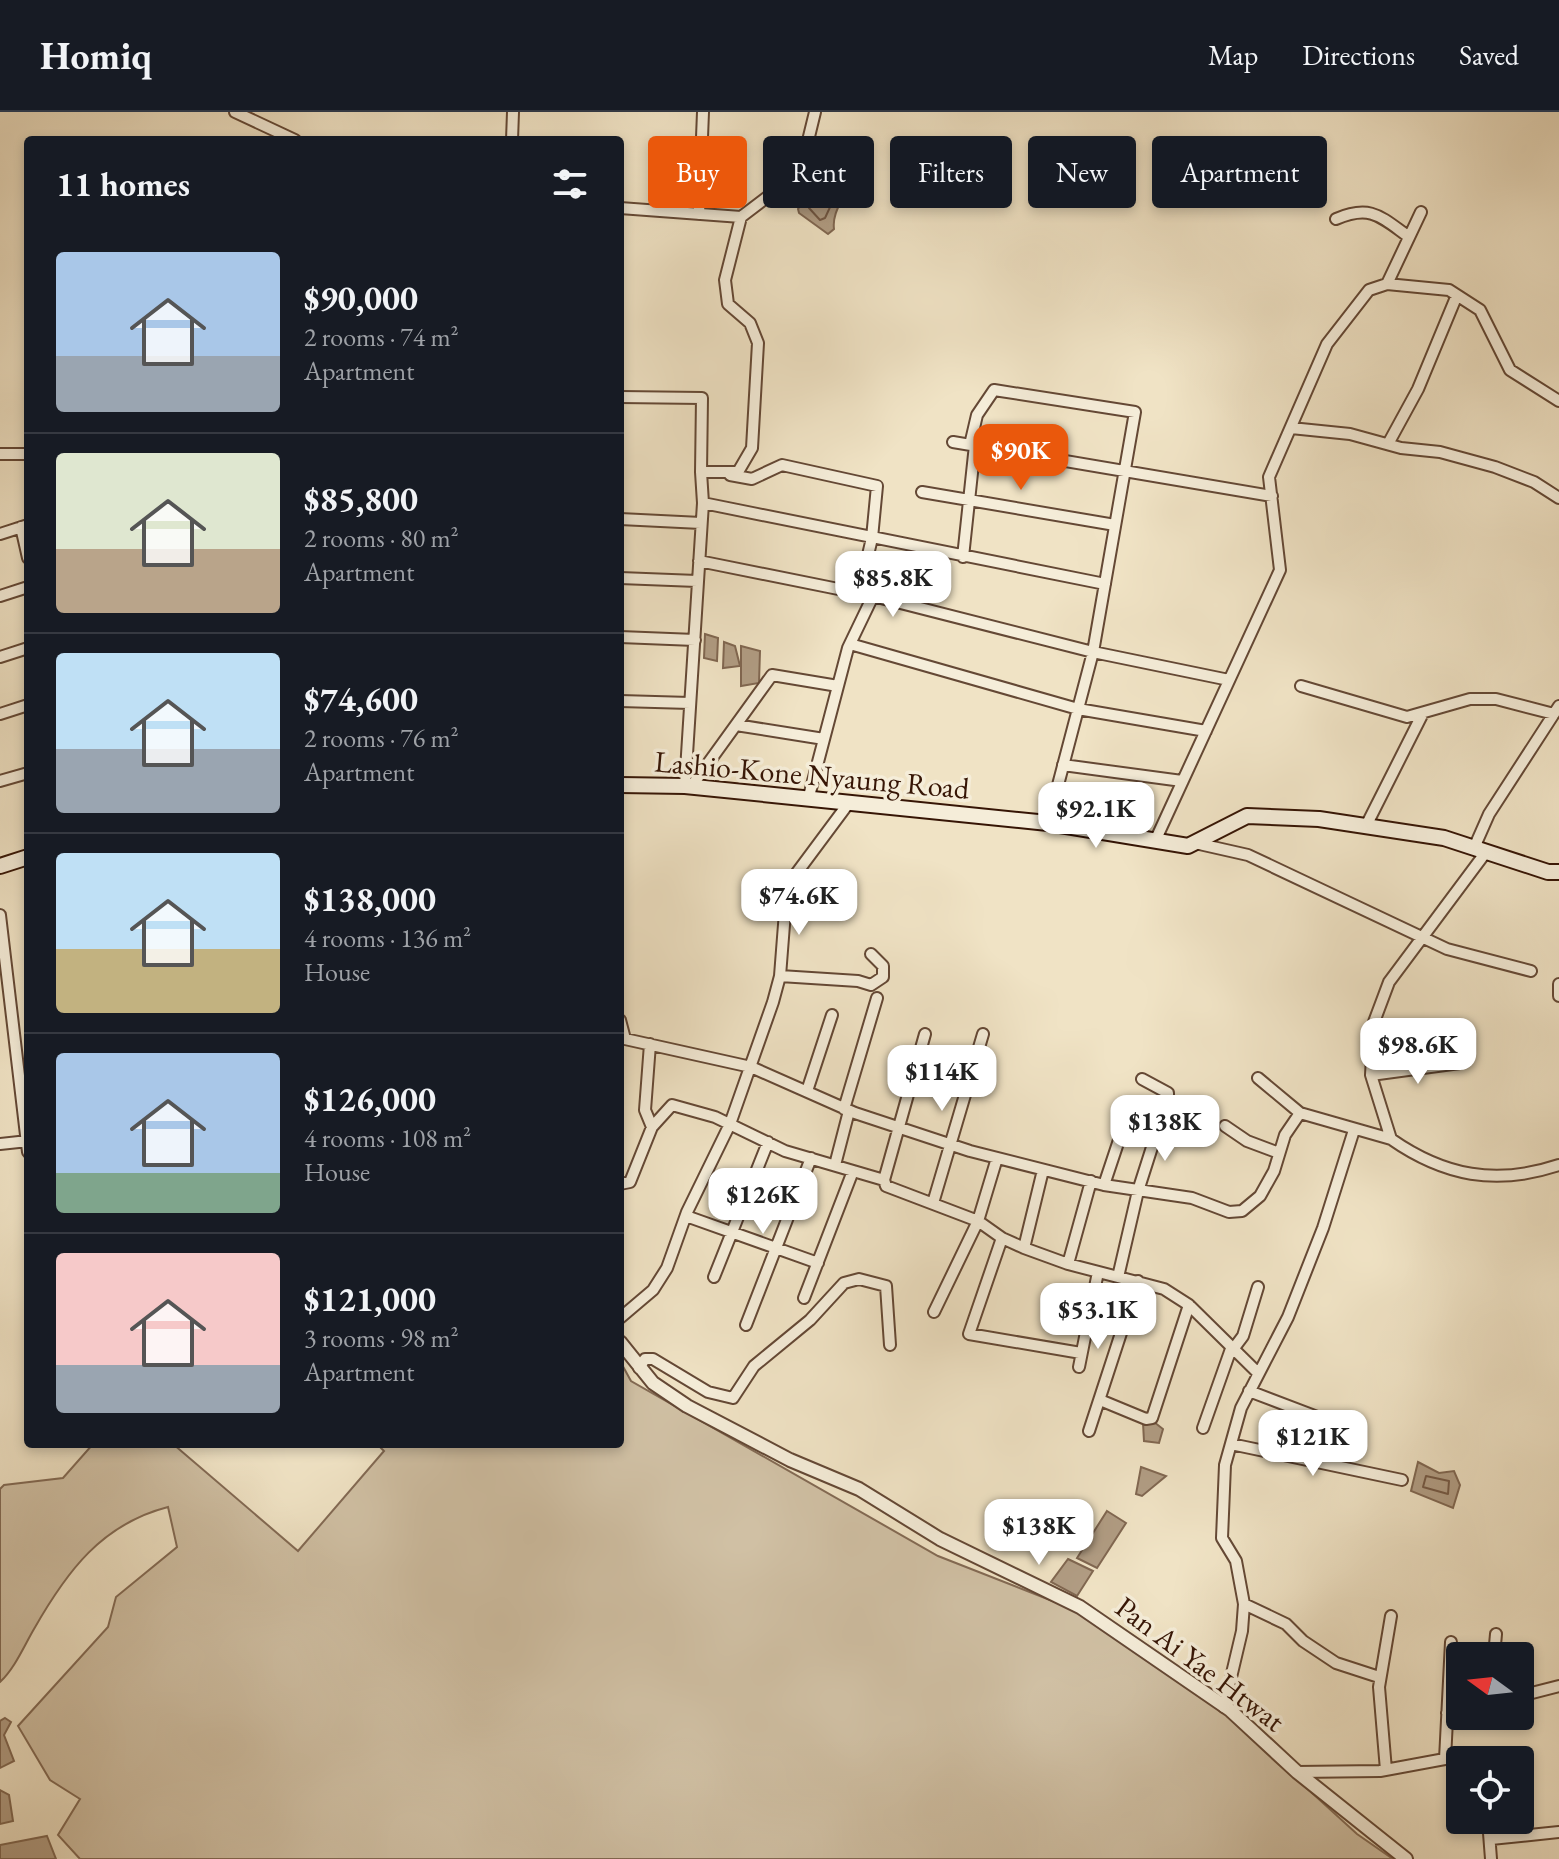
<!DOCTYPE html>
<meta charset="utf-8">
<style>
:root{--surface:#171b24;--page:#20242c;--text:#f1f3f6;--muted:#9ea1a6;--line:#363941;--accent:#ea580c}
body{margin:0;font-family:"EB Garamond",serif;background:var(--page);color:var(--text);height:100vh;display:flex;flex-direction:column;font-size:30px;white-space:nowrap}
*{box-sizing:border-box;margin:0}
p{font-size:26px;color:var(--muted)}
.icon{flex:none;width:44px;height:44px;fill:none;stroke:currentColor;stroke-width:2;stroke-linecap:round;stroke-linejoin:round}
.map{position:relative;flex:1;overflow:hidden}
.details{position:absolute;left:24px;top:24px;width:600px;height:1312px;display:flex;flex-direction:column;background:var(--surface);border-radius:8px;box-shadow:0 4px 12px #0003}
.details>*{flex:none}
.top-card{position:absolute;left:648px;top:24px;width:760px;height:72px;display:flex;gap:16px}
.needle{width:52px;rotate:285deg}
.buttons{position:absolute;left:1446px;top:1530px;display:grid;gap:16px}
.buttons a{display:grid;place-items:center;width:88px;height:88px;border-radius:8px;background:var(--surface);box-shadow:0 4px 12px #0003;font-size:40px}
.price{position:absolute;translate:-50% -68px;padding:0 18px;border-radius:16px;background:#fff;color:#222;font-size:26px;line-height:52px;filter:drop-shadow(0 2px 4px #0008)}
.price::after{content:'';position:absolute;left:50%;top:48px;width:24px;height:18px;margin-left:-12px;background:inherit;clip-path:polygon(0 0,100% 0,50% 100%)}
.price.selected{background:var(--accent);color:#fff}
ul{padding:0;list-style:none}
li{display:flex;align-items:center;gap:24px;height:200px;padding:0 32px}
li+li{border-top:2px solid var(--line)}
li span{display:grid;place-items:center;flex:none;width:224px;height:160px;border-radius:8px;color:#555}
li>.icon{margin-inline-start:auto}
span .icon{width:96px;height:96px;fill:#fffc;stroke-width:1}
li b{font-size:34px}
h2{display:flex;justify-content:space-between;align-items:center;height:96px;padding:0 32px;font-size:34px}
.tag{padding:0 28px;border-radius:8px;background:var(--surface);box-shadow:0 4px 12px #0003;font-size:28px;line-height:72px}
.tag.selected{background:var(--accent);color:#fff}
header{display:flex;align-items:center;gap:48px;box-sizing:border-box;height:112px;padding:0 40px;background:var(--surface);border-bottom:2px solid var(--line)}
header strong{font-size:38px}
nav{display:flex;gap:44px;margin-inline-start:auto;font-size:28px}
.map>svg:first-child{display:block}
.green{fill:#d0c0a4;stroke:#836a54;stroke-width:2}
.water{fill:#b19d84;stroke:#806751;stroke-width:2}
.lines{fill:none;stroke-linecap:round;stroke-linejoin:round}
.shore{stroke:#745944;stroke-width:2}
.minor-casing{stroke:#644835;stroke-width:14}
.tertiary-casing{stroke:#644835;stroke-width:16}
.secondary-casing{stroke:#361505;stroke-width:18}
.minor{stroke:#f5edd9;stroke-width:10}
.tertiary{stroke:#f5edd9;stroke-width:12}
.secondary{stroke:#f5edd9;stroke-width:14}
.labels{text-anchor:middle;stroke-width:7;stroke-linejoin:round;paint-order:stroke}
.street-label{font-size:30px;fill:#361505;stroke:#f5edd9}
</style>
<header>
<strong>Homiq</strong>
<nav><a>Map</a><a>Directions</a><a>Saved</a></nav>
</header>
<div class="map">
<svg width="1559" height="1747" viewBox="0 0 1559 1747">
<rect width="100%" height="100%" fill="#f0e3c5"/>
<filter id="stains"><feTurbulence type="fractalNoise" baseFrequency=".0025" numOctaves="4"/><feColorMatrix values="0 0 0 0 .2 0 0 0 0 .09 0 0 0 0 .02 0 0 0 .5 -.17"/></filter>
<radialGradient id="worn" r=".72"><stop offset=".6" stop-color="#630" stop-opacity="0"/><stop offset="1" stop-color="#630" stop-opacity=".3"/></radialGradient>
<path class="green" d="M620,1249L631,1269L938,1444L1078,1499L1220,1597L1357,1722L1393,1747H80L58,1723L80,1687L50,1668L18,1614L108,1515L116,1485L177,1435L168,1395C102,1412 67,1459 34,1517C24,1534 15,1556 0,1570V1377L4,1373L63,1366L93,1332H173L298,1439L384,1339L377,1332H620Z"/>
<path class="water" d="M836,51L849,54C855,78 831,94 834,117L828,122L799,101L798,97L826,56Z
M705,522L718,526L717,549L704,546Z
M724,530L735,534L740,554L723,556Z
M741,534L760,539L759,571L741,574Z
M1154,1310L1163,1317L1159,1331L1144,1329L1143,1311Z
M1418,1350L1439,1361L1454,1359L1460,1373L1453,1396L1411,1379Z
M1141,1355L1166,1364L1142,1384L1136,1382Z
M1107,1399L1126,1411L1097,1456L1077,1446Z
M1068,1447L1093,1459L1077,1484L1051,1470Z
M5,1606L11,1610L4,1623L14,1649L0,1656V1609Z
M0,1678L9,1683L13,1709L0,1712Z
M47,1724L56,1747H0V1733Z"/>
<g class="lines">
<path class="shore" d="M837,60L842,61L843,67L825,106L820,108L809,96Z
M1426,1364L1449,1369L1448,1382L1423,1375Z"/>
<g class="minor-casing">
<path id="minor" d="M235,0L295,28
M512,28L513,0
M620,96L741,105
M699,102L703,0
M1336,107C1371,92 1381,105 1409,125
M1387,172L1449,178L1480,198L1510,258L1559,289
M620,285L702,286L701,360
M1291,316L1350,322L1401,336L1440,340L1495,355L1534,370L1559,386
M953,330L1272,384
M1388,332L1418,277L1457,183
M970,333L977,303L994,278L1135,300L1093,540L1048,711
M0,342H28
M730,363L752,367L782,353L877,374L872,426L859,481
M922,380L1115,413
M703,391L1105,472
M620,407L701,411
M21,415L28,446
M0,422L28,413
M963,445L975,333
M699,449L873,484L1093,540L1229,568
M620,466L697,469
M0,484L28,475
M620,525L695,528
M850,532L1078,597L1206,619
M0,545L28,536
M1301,574L1407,605L1470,587H1496L1554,602
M620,589L690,591
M0,602L28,593
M736,613L824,627
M1063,653L1182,669
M0,669L28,661
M685,674L703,391L701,360H738L752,336L758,231L750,211L728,192L725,168L741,105L791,67L805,41L815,0
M691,675L772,563L838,574
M808,688L848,536L873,484
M1366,714L1423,601
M1156,727L1280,458L1269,365L1327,232L1369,178L1387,172L1421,100
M1195,731L1248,743L1447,837L1531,859
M1474,736L1489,702L1559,594
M1486,740L1389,870L1374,910L1371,963L1391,1027C1444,1064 1496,1074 1559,1053
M0,803L28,1040
M780,864L858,869L871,873L883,865V854L871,842
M1559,872V884
M620,908L625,927L751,955L855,1001L970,1039L1104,1073L1192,1086L1229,1100L1242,1099L1260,1084L1274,1059L1285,1023L1300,1001L1391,1027
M925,922L884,1068L886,1074L978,1109L1002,1126L1024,1136L1068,1152L1164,1177L1189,1193
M650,932L645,998L652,1015
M1371,963L1460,951
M1258,966L1300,1001
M807,979L832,903
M844,997L877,886
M1225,1014L1247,1029L1279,1041
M0,1032L28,1029
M835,1053L849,999
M620,1072L630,1070L652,1015L672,993L715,1005L785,1039L884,1068
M1104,1073L1125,1010
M933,1091L983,922
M686,1104L818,1151
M1002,1126L969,1222L1081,1241
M1024,1136L1043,1058
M1068,1152L1091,1069
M714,1165L768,1030
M1118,1165L1138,1079L1168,985V981L1142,967
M804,1186L853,1059
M934,1200L978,1109L997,1046
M620,1206L653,1178L667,1156L687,1100L730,1012L773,890L780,864L787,774L848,692
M746,1213L811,1046
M1234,1236L1243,1224L1258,1175
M1079,1255L1098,1160
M639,1256L645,1247H653L708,1280L733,1286L754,1254L810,1208L844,1171L859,1167L886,1174L890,1233
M1249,1279L1333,1311
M1100,1288L1146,1307L1152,1306L1189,1193L1258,1261
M1203,1316L1232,1234
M1089,1319L1138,1169
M1231,1332L1402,1368
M1244,1492L1286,1512L1303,1529L1336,1551L1379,1565
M1494,1544L1496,1522
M1520,1584L1559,1574
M1224,1595L1242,1519L1244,1492L1236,1449L1222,1426L1225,1353L1241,1296L1288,1205L1323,1116L1354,1018
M1447,1601L1460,1598
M1445,1647L1451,1530
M1386,1658L1379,1575L1391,1504
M1297,1660L1380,1659L1461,1644L1464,1648
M1488,1708L1491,1747
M1491,1727L1559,1720"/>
</g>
<g class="tertiary-casing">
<path id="tertiary" d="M620,1230L653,1271L687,1294L790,1348L859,1377L940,1427L1080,1495L1230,1598L1297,1660L1406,1747"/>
</g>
<g class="secondary-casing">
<path id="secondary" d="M620,673L685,674L1048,711L1188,734L1247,704L1319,707L1444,726L1548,760H1559
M0,754L28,745"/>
</g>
<use href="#minor" class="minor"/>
<use href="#tertiary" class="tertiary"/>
<use href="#secondary" class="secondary"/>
</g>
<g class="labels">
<g class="street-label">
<text transform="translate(812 663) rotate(5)" y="10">Lashio-Kone Nyaung Road</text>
<text transform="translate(1200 1552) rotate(37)" y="10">Pan Ai Yae Htwat</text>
</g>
</g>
<rect width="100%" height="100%" filter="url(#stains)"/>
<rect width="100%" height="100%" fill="url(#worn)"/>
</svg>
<div class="buttons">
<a><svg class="needle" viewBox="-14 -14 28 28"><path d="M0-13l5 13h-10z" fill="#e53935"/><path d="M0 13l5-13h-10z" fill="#9ea1a6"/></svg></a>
<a><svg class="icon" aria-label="locate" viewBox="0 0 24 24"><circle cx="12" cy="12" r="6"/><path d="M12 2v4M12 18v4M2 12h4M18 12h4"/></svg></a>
</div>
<b class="price selected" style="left:1021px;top:380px">$90K</b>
<b class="price" style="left:893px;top:507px">$85.8K</b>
<b class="price" style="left:1096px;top:738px">$92.1K</b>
<b class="price" style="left:799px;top:825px">$74.6K</b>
<b class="price" style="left:1418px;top:974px">$98.6K</b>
<b class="price" style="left:942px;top:1001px">$114K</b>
<b class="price" style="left:1165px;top:1051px">$138K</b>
<b class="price" style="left:763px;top:1124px">$126K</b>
<b class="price" style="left:1098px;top:1239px">$53.1K</b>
<b class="price" style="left:1313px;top:1366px">$121K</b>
<b class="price" style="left:1039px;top:1455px">$138K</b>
<div class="top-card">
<a class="tag selected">Buy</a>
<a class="tag">Rent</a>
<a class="tag">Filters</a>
<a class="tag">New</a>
<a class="tag">Apartment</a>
</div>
<section class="details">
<h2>11 homes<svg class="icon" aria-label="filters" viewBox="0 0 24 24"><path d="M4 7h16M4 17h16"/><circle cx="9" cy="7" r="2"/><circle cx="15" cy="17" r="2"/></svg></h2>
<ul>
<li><span style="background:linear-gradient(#a9c7e8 65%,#9aa5b1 0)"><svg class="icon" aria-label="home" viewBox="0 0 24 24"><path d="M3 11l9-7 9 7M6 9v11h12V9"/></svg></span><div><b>$90,000</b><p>2 rooms · 74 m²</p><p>Apartment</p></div></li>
<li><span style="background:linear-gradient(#dfe7d0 60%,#b9a48a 0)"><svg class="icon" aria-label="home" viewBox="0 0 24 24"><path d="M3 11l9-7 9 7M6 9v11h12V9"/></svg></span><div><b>$85,800</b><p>2 rooms · 80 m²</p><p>Apartment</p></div></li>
<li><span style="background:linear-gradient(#bfe0f5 60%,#9aa5b1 0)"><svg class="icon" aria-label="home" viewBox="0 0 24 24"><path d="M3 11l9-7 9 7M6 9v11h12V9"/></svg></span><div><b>$74,600</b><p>2 rooms · 76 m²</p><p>Apartment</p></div></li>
<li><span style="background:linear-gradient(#bfe0f5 60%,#c2b280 0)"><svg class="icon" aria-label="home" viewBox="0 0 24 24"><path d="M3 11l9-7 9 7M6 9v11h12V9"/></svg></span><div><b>$138,000</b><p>4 rooms · 136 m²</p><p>House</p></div></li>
<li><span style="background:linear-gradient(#a9c7e8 75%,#7fa58c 0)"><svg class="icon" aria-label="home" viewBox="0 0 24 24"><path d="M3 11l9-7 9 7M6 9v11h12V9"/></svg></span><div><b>$126,000</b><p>4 rooms · 108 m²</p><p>House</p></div></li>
<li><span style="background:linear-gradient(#f6c9c9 70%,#9aa5b1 0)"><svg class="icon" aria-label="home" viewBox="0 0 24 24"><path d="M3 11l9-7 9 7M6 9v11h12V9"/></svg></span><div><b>$121,000</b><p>3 rooms · 98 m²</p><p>Apartment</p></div></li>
</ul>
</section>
</div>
